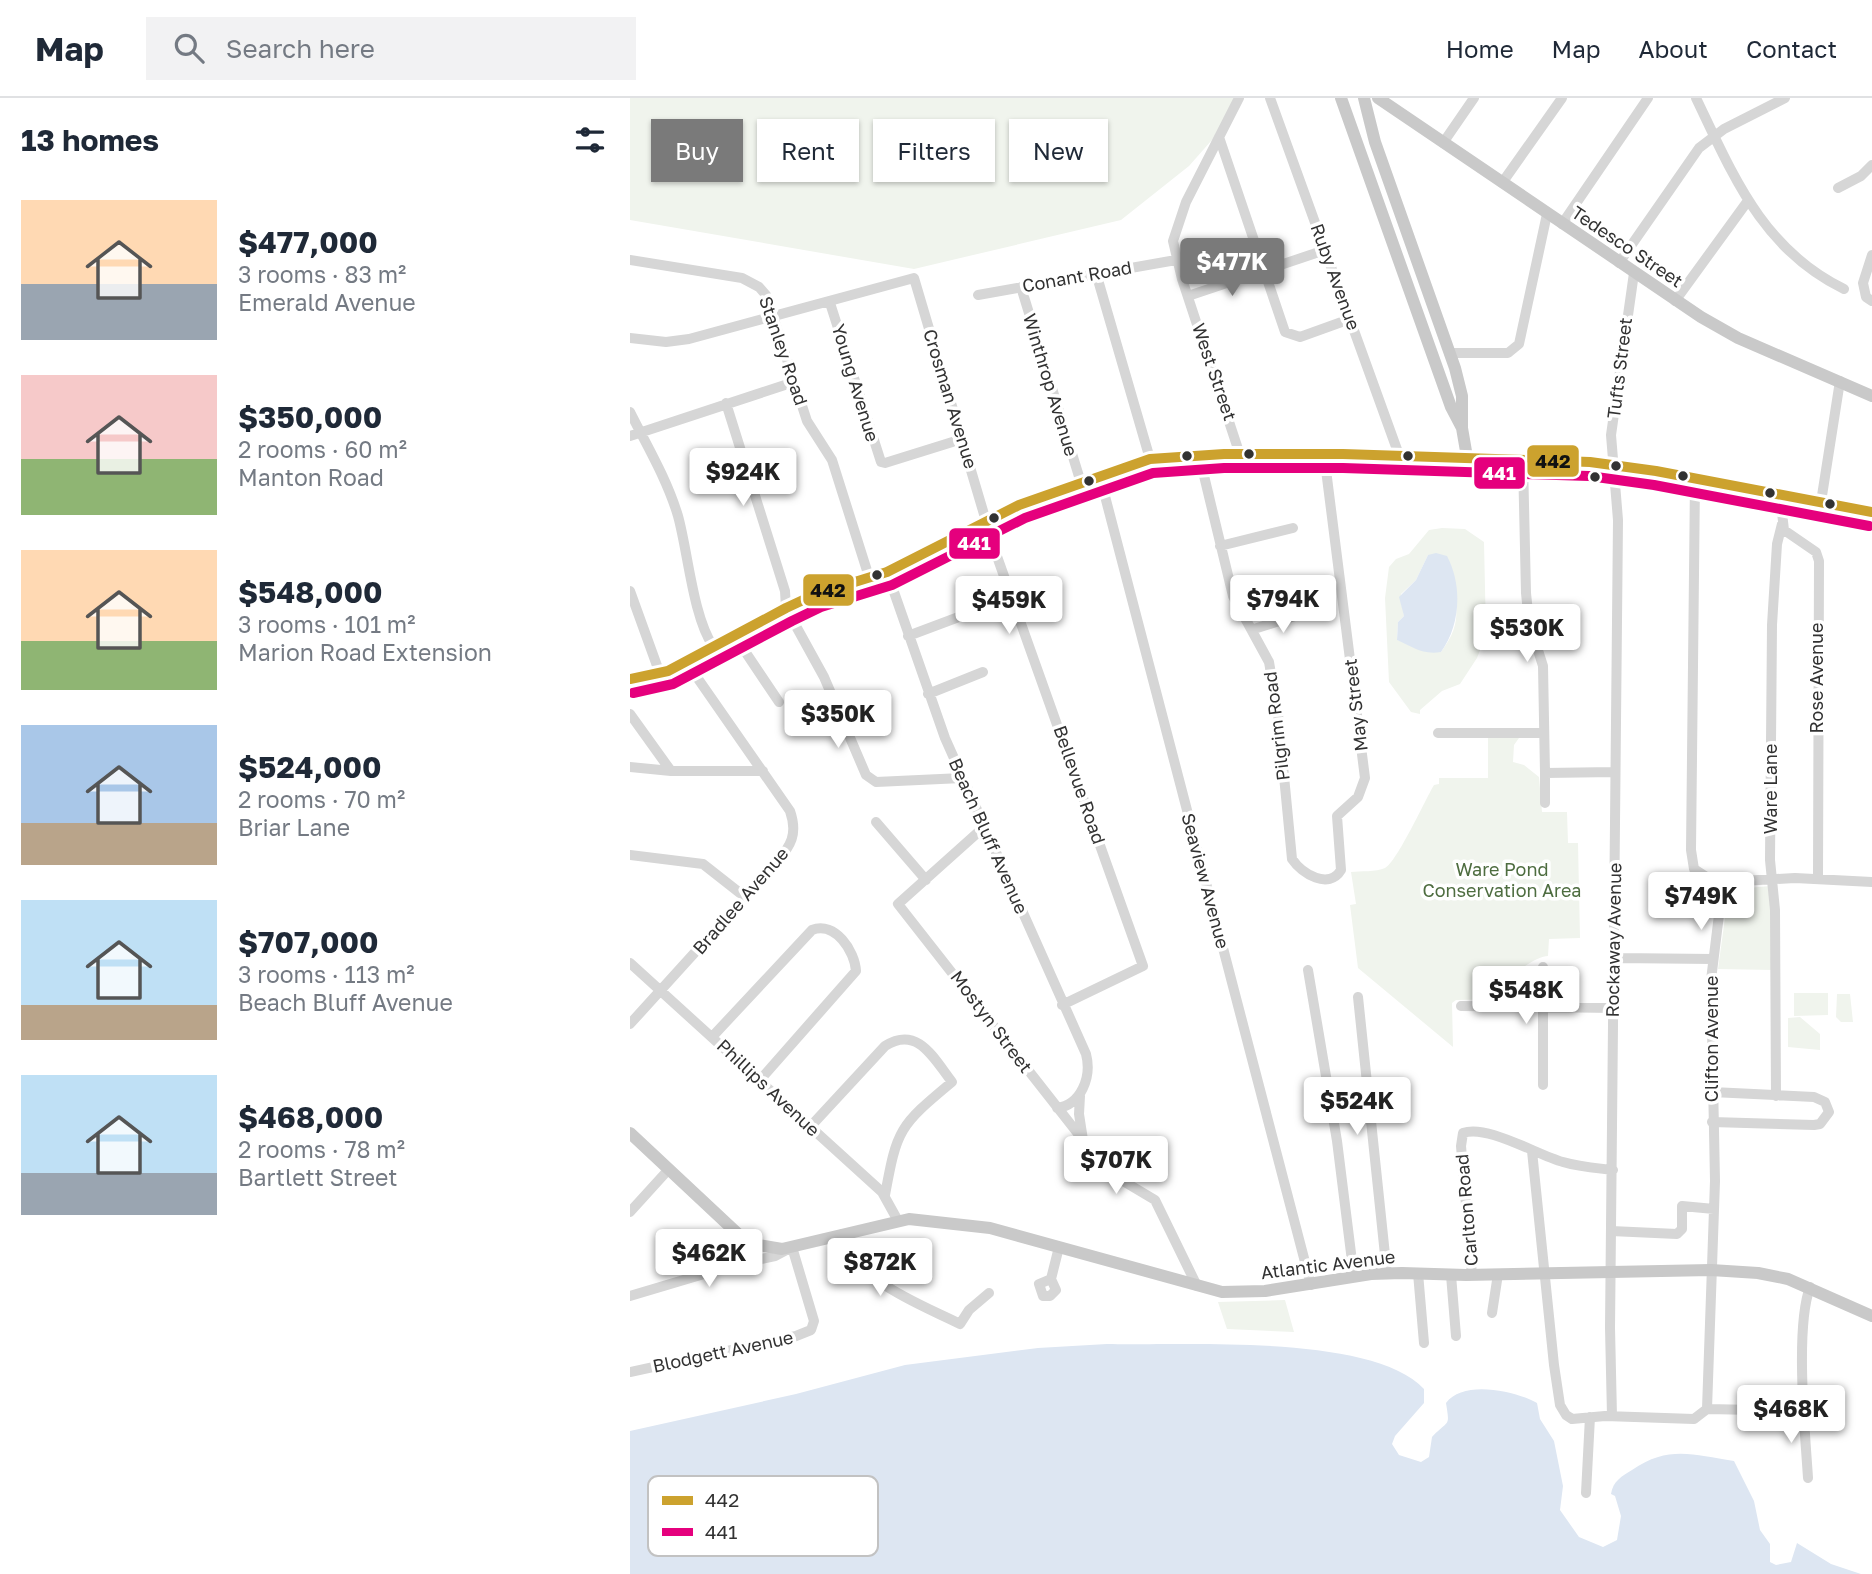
<!DOCTYPE html>
<meta charset="utf-8">
<style>
:root{--surface:#fff;--page:#f2f2f3;--text:#1f2937;--muted:#747a83;--line:#e0e1e3;--accent:#7a7a7a}
body{margin:0;font-family:"Golos Text",sans-serif;background:var(--page);color:var(--text);height:100vh;display:flex;flex-direction:column;font-size:26px;white-space:nowrap}
*{box-sizing:border-box;margin:0}
p{font-size:23px;color:var(--muted)}
.icon{flex:none;width:38px;height:38px;fill:none;stroke:currentColor;stroke-width:2;stroke-linecap:round;stroke-linejoin:round}
.map{position:relative;flex:1;overflow:hidden}
.details{display:flex;flex-direction:column;background:var(--surface);width:630px}
.details>*{flex:none}
.banner{position:absolute;left:21px;top:21px;width:665px;height:63px;display:flex;gap:14px}
.price{position:absolute;translate:-50% -60px;padding:0 16px;border-radius:7px;background:#fff;color:#222;font-size:23px;line-height:46px;filter:drop-shadow(0 2px 4px #0008)}
.price::after{content:'';position:absolute;left:50%;top:42px;width:21px;height:16px;margin-left:-10px;background:inherit;clip-path:polygon(0 0,100% 0,50% 100%)}
.price.active{background:var(--accent);color:#fff}
ul{padding:0;list-style:none}
li{display:flex;align-items:center;gap:21px;height:175px;padding:0 21px}
li span{display:grid;place-items:center;flex:none;width:196px;height:140px;border-radius:0px;color:#555}
li>.icon{margin-inline-start:auto}
span .icon{width:84px;height:84px;fill:#fffc;stroke-width:1}
li b{font-size:30px}
h2{display:flex;justify-content:space-between;align-items:center;height:84px;padding:0 21px;font-size:30px}
.chip{padding:0 24px;border-radius:0px;background:var(--surface);box-shadow:0 2px 5px #0004;font-size:24px;line-height:63px}
.chip.active{background:var(--accent);color:#fff}
header{display:flex;align-items:center;gap:42px;box-sizing:border-box;height:98px;padding:0 35px;background:var(--surface);border-bottom:2px solid var(--line)}
header strong{font-size:33px}
nav{display:flex;gap:38px;margin-inline-start:auto;font-size:24px}
.search{width:490px;height:63px;background:var(--page);display:flex;align-items:center;gap:18px;box-sizing:border-box;padding:0 24px;border-radius:0px;color:var(--muted);font-size:26px}
main{display:flex;flex:1;min-height:0}
.map>svg:first-child{display:block}
.green{fill:#f0f4ed;fill-rule:evenodd}
.water{fill:#dde6f2}
.lines{fill:none;stroke-linecap:round;stroke-linejoin:round}
.minor{stroke:#d6d6d6;stroke-width:10}
.major{stroke:#c9c9c9;stroke-width:12}
.bus-1-casing{stroke:#fff;stroke-width:16}
.bus-2-casing{stroke:#fff;stroke-width:16}
.bus-1{stroke:#cca22e;stroke-width:10}
.bus-2{stroke:#e5007d;stroke-width:10}
.bus-dot{fill:#323232;stroke:#fff;stroke-width:2.5}
.labels{text-anchor:middle;stroke-width:7;stroke-linejoin:round;paint-order:stroke}
.street-label{font-size:18px;fill:#323232;stroke:#fff}
.park-label{font-size:18px;fill:#4e6d40;stroke:#fff}
.key{fill:#fff;stroke:#c2c2c2;stroke-width:2}
.key-label{font-size:19px;fill:#323232}
.line-badge{stroke:#fff;stroke-width:2.5}
.badge-label{font-size:19px;text-anchor:middle;font-weight:bold;fill:#fff}
.pale-badge-label{font-size:19px;text-anchor:middle;font-weight:bold;fill:#111}
</style>
<header>
<strong>Map</strong>
<div class="search"><svg class="icon" aria-label="search" viewBox="0 0 24 24"><circle cx="10" cy="10" r="6"/><path d="M15 15l6 6"/></svg>Search here</div>
<nav><a>Home</a><a>Map</a><a>About</a><a>Contact</a></nav>
</header>
<main>
<section class="details">
<h2>13 homes<svg class="icon" aria-label="filters" viewBox="0 0 24 24"><path d="M4 7h16M4 17h16"/><circle cx="9" cy="7" r="2"/><circle cx="15" cy="17" r="2"/></svg></h2>
<ul>
<li><span style="background:linear-gradient(#ffd9b3 60%,#9aa5b1 0)"><svg class="icon" aria-label="home" viewBox="0 0 24 24"><path d="M3 11l9-7 9 7M6 9v11h12V9"/></svg></span><div><b>$477,000</b><p>3 rooms · 83 m²</p><p>Emerald Avenue</p></div></li>
<li><span style="background:linear-gradient(#f6c9c9 60%,#8fb573 0)"><svg class="icon" aria-label="home" viewBox="0 0 24 24"><path d="M3 11l9-7 9 7M6 9v11h12V9"/></svg></span><div><b>$350,000</b><p>2 rooms · 60 m²</p><p>Manton Road</p></div></li>
<li><span style="background:linear-gradient(#ffd9b3 65%,#8fb573 0)"><svg class="icon" aria-label="home" viewBox="0 0 24 24"><path d="M3 11l9-7 9 7M6 9v11h12V9"/></svg></span><div><b>$548,000</b><p>3 rooms · 101 m²</p><p>Marion Road Extension</p></div></li>
<li><span style="background:linear-gradient(#a9c7e8 70%,#b9a48a 0)"><svg class="icon" aria-label="home" viewBox="0 0 24 24"><path d="M3 11l9-7 9 7M6 9v11h12V9"/></svg></span><div><b>$524,000</b><p>2 rooms · 70 m²</p><p>Briar Lane</p></div></li>
<li><span style="background:linear-gradient(#bfe0f5 75%,#b9a48a 0)"><svg class="icon" aria-label="home" viewBox="0 0 24 24"><path d="M3 11l9-7 9 7M6 9v11h12V9"/></svg></span><div><b>$707,000</b><p>3 rooms · 113 m²</p><p>Beach Bluff Avenue</p></div></li>
<li><span style="background:linear-gradient(#bfe0f5 70%,#9aa5b1 0)"><svg class="icon" aria-label="home" viewBox="0 0 24 24"><path d="M3 11l9-7 9 7M6 9v11h12V9"/></svg></span><div><b>$468,000</b><p>2 rooms · 78 m²</p><p>Bartlett Street</p></div></li>
</ul>
</section>
<div class="map">
<svg width="1242" height="1476" viewBox="0 0 1242 1476">
<rect width="100%" height="100%" fill="#fff"/>
<path class="green" d="M0,0H606L589,34L559,68L491,122L284,171L0,122Z
M812,430L835,431L854,444L856,536L847,560L830,586L812,593L790,612V616L781,614L759,584L755,500L759,469L766,461L779,456L799,432ZM798,457L823,473C824,509 835,522 811,554L767,542L768,524L774,518L771,496L786,482Z
M858,640H889L884,647L883,664L894,667L909,679L912,714H937L938,745H948L950,840L919,841L918,858C907,858 878,877 875,889C874,893 875,897 875,901L826,902L822,905L823,949L728,870L720,807L726,806L721,774C730,773 746,774 755,770C767,764 795,702 804,687L809,686V680H858Z
M1140,788L1144,872L1088,871L1098,798L1107,791Z
M1164,895H1198V917L1164,918Z
M1207,896H1220L1223,924H1211L1206,919Z
M1170,919L1190,936V952L1158,949V920Z
M655,1202L664,1234L597,1231L588,1204Z"/>
<path class="water" d="M806,455L817,458C833,488 830,528 811,554C792,557 783,549 767,542L768,524L774,518L769,499L786,482L798,457Z
M477,1246C553,1248 742,1235 794,1291V1305L765,1338L762,1346L769,1357L791,1364L799,1359L802,1339C819,1321 820,1330 816,1305C833,1281 886,1293 907,1305L910,1321L924,1343L933,1388L930,1412L949,1439L973,1449L987,1442L991,1418L985,1398L981,1396C983,1383 992,1378 1002,1372C1039,1347 1063,1357 1104,1363L1124,1403L1130,1432L1140,1446V1464L1146,1467L1161,1464L1167,1445L1201,1466L1231,1476H0V1333L166,1296L275,1267L408,1250Z"/>
<g class="lines">
<path class="minor" d="M609,0L556,104L543,143L552,181L610,357
M640,0L769,357
M1066,0C1103,77 1132,151 1214,191
M589,39L655,234L670,239L720,221
M813,45L844,0
M872,85L932,0
M1208,90L1231,78L1242,67
M932,126L1018,0
M1242,157L1233,185L1236,199L1242,203
M0,162L112,180L129,189L136,197L177,323L202,362L239,479
M989,165L1069,50L1094,31L1155,0
M466,175L520,361
M391,189L451,385
M348,197L546,162
M558,198L695,152
M1045,203L1117,104
M200,205L251,364L255,365L332,341
M0,240L36,244L59,241L284,180L364,450L513,868L432,907
M819,255H878L889,246L917,116
M96,305L155,493L156,510L194,579L236,677L246,684L332,680
M0,314C17,348 37,381 48,418C58,454 63,519 83,548
M0,338L164,284
M569,357L603,498L639,564L648,616L662,761C672,776 699,792 711,772L707,718L728,699L735,680L694,356
M893,363L896,495L899,524L913,568L915,675L985,674
M470,379L681,1187
M1065,383L1061,752L1064,771L1081,782L1094,784L1165,780L1242,784
M1150,397L1154,432L1186,454L1189,463L1188,780
M1191,404L1210,283
M590,448L663,430
M257,474L315,640L456,956C462,979 451,1007 427,1010
M0,493L30,576
M624,531L674,515
M104,537L149,604
M278,538L382,499
M298,596L353,574
M0,616L41,673
M808,635H913
M0,669L41,673H133
M915,675V705
M246,724L296,782
M354,729L268,806L453,1042
M0,757L73,766L115,799
M986,860L1083,861
M0,865L252,1094L267,1121
M678,872L707,1043L724,1179
M728,899L757,1176
M831,908L984,910
M0,926L146,765C161,748 168,736 160,713L57,565
M82,939L182,832C205,823 225,853 226,873L130,982
M913,987V869
M1082,994L1184,999L1195,1004L1199,1014L1190,1026L1184,1027L1082,1024
M450,998L449,1016L453,1042L483,1077L525,1102L567,1188
M1146,998L1145,812L1140,762L1142,527L1147,446L1152,426
M180,1029L255,948C288,927 304,961 322,984C269,1028 267,1031 255,1097
M902,1053L924,1267L930,1307L936,1317L942,1321L975,1318L1064,1321L1077,1311L1175,1313
M0,1114L39,1071
M981,1133L1047,1136L1052,1131V1108L1084,1111
M212,1136C227,1184 288,1205 330,1226L339,1212L359,1195
M788,1175L794,1245
M821,1177L826,1238
M842,1177L831,1048L833,1035C857,1026 907,1057 933,1064C949,1069 966,1070 983,1072
M421,1181L409,1186L413,1198H420L426,1192L421,1181L429,1149
M0,1198L104,1167L114,1156L117,1142
M862,1215L868,1176
M0,1274L166,1238L181,1232L184,1223L162,1149L145,1158L104,1167
M1077,1311L1085,1083L1081,882L1093,784
M982,1318L980,1230L988,422L981,337L1004,175
M1178,1380C1175,1333 1165,1230 1180,1189
M956,1395L960,1319"/>
<path class="major" d="M711,0L821,309L832,330L837,359
M734,0L745,44L825,270L832,298V330
M748,0L1071,219L1108,240L1242,298
M0,581L38,573L156,510L186,496L257,474L389,407L520,361L594,356H713L960,364L1026,373L1242,414
M0,1035L108,1136L128,1147L152,1151L279,1121L360,1130L592,1194L635,1193L741,1176L772,1175L836,1177L1081,1172L1128,1175L1158,1181L1242,1218"/>
<g class="bus-1-casing">
<path id="bus-1" d="M0,581L38,573L156,510L186,496L257,474L389,407L520,361L594,356H713L960,364L1026,373L1242,414"/>
</g>
<g class="bus-2-casing">
<path id="bus-2" d="M3,595L43,586L162,523L191,509L262,487L395,420L523,375L594,370H713L959,378L1024,387L1239,428"/>
</g>
<use href="#bus-1" class="bus-1"/>
<use href="#bus-2" class="bus-2"/>
</g>
<g class="bus-dot">
<circle cx="619" cy="356" r="6"/>
<circle cx="557" cy="358" r="6"/>
<circle cx="778" cy="358" r="6"/>
<circle cx="986" cy="368" r="6"/>
<circle cx="1053" cy="378" r="6"/>
<circle cx="965" cy="379" r="6"/>
<circle cx="459" cy="383" r="6"/>
<circle cx="1140" cy="395" r="6"/>
<circle cx="1200" cy="406" r="6"/>
<circle cx="364" cy="420" r="6"/>
<circle cx="247" cy="477" r="6"/>
</g>
<g class="labels">
<g class="street-label">
<text transform="translate(997 149) rotate(34)" y="6">Tedesco Street</text>
<text transform="translate(447 179) rotate(-10)" y="6">Conant Road</text>
<text transform="translate(705 179) rotate(70)" y="6">Ruby Avenue</text>
<text transform="translate(153 253) rotate(71)" y="6">Stanley Road</text>
<text transform="translate(990 270) rotate(-83)" y="6">Tufts Street</text>
<text transform="translate(584 274) rotate(71)" y="6">West Street</text>
<text transform="translate(225 285) rotate(73)" y="6">Young Avenue</text>
<text transform="translate(420 287) rotate(73)" y="6">Winthrop Avenue</text>
<text transform="translate(320 301) rotate(73)" y="6">Crosman Avenue</text>
<text transform="translate(1187 580) rotate(-90)" y="6">Rose Avenue</text>
<text transform="translate(726 607) rotate(-97)" y="6">May Street</text>
<text transform="translate(647 628) rotate(-97)" y="6">Pilgrim Road</text>
<text transform="translate(449 687) rotate(71)" y="6">Bellevue Road</text>
<text transform="translate(1141 691) rotate(-90)" y="6">Ware Lane</text>
<text transform="translate(358 738) rotate(66)" y="6">Beach Bluff Avenue</text>
<text transform="translate(575 783) rotate(75)" y="6">Seaview Avenue</text>
<text transform="translate(111 803) rotate(-49)" y="6">Bradlee Avenue</text>
<text transform="translate(984 842) rotate(-89)" y="6">Rockaway Avenue</text>
<text transform="translate(361 924) rotate(53)" y="6">Mostyn Street</text>
<text transform="translate(1082 941) rotate(-90)" y="6">Clifton Avenue</text>
<text transform="translate(138 990) rotate(43)" y="6">Phillips Avenue</text>
<text transform="translate(837 1112) rotate(-95)" y="6">Carlton Road</text>
<text transform="translate(698 1167) rotate(-7)" y="6">Atlantic Avenue</text>
<text transform="translate(93 1254) rotate(-12)" y="6">Blodgett Avenue</text>
</g>
<g class="park-label">
<text x="872" y="778">Ware Pond<tspan x="872" dy="21">Conservation Area</tspan></text>
</g>
</g>
<rect x="18" y="1378" width="230" height="80" rx="10" class="key"/>
<rect x="32" y="1398" width="31" height="9" fill="#cca22e"/>
<rect x="32" y="1430" width="31" height="8" fill="#e5007d"/>
<g class="key-label">
<text x="75" y="1409">442</text>
<text x="75" y="1441">441</text>
</g>
<g class="line-badge">
<rect x="896" y="346" width="54" height="34" rx="7" fill="#cca22e"/>
<rect x="843" y="358" width="53" height="34" rx="7" fill="#e5007d"/>
<rect x="318" y="429" width="53" height="33" rx="7" fill="#e5007d"/>
<rect x="172" y="475" width="53" height="34" rx="7" fill="#cca22e"/>
</g>
<g class="badge-label">
<text x="869" y="382">441</text>
<text x="344" y="452">441</text>
</g>
<g class="pale-badge-label">
<text x="923" y="370">442</text>
<text x="198" y="499">442</text>
</g>
</svg>
<b class="price active" style="left:602px;top:200px">$477K</b>
<b class="price" style="left:113px;top:410px">$924K</b>
<b class="price" style="left:653px;top:537px">$794K</b>
<b class="price" style="left:379px;top:538px">$459K</b>
<b class="price" style="left:897px;top:566px">$530K</b>
<b class="price" style="left:208px;top:652px">$350K</b>
<b class="price" style="left:1071px;top:834px">$749K</b>
<b class="price" style="left:896px;top:928px">$548K</b>
<b class="price" style="left:727px;top:1039px">$524K</b>
<b class="price" style="left:486px;top:1098px">$707K</b>
<b class="price" style="left:79px;top:1191px">$462K</b>
<b class="price" style="left:250px;top:1200px">$872K</b>
<b class="price" style="left:1161px;top:1347px">$468K</b>
<div class="banner">
<a class="chip active">Buy</a>
<a class="chip">Rent</a>
<a class="chip">Filters</a>
<a class="chip">New</a>
</div>
</div>
</main>
